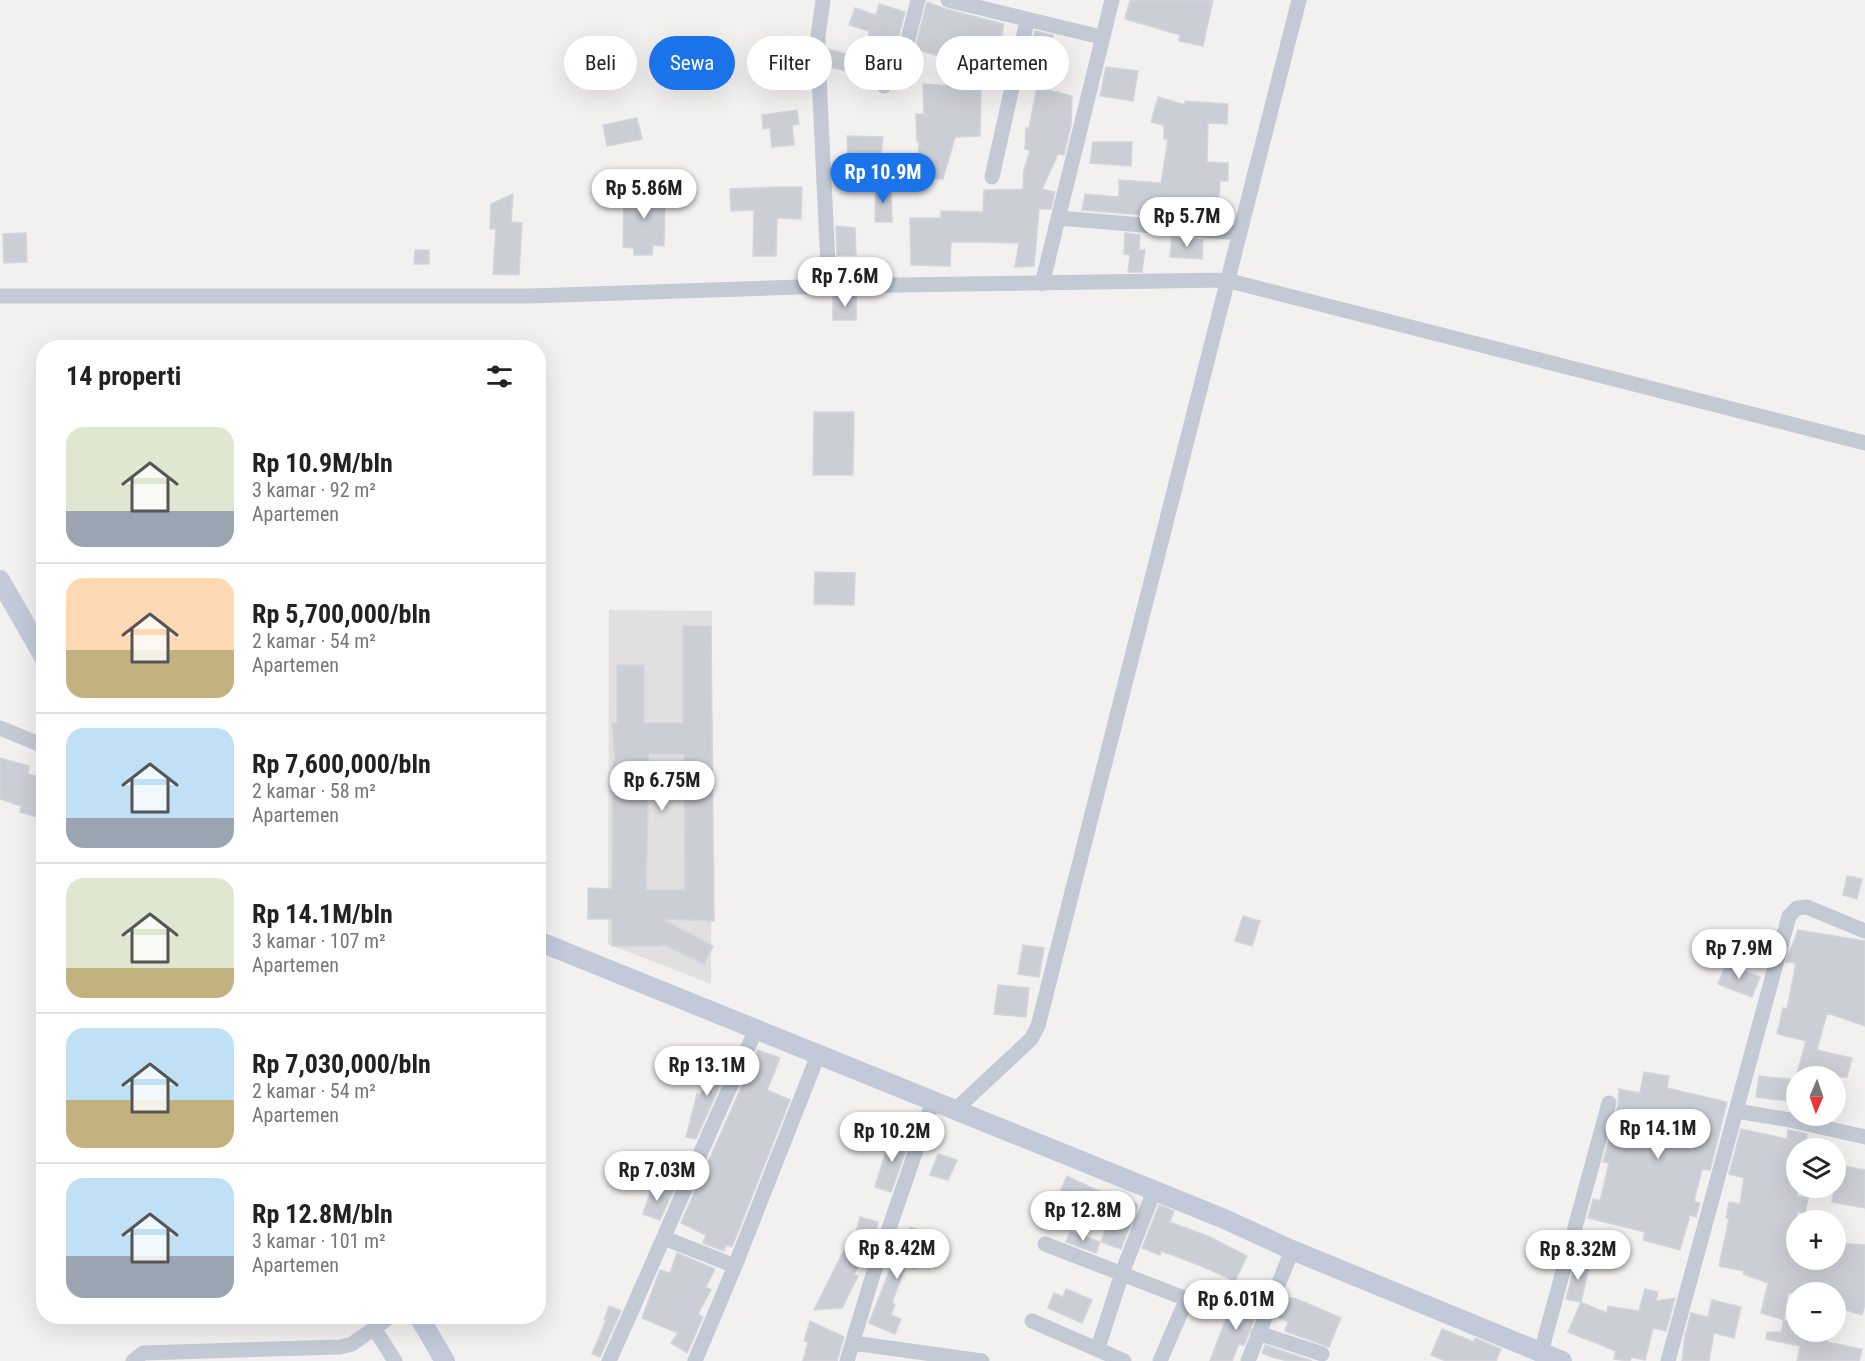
<!DOCTYPE html>
<html lang="id">
<meta charset="utf-8">
<style>
:root{--surface:#fff;--page:#f6f6f6;--text:#222;--muted:#767676;--line:#e0e0e0;--accent:#1a73e8}
body{margin:0;font-family:"Roboto Condensed",sans-serif;background:var(--page);color:var(--text);height:100vh;display:flex;flex-direction:column;font-size:22px;white-space:nowrap}
*{box-sizing:border-box;margin:0}
p{font-size:20px;color:var(--muted)}
.icon{flex:none;width:33px;height:33px;fill:none;stroke:currentColor;stroke-width:2;stroke-linecap:round;stroke-linejoin:round}
.map{position:relative;flex:1;overflow:hidden}
.details{position:absolute;left:36px;top:340px;width:510px;height:984px;display:flex;flex-direction:column;background:var(--surface);border-radius:24px;box-shadow:0 6px 24px #0002}
.details>*{flex:none}
.guide{position:absolute;left:564px;top:36px;width:570px;height:54px;display:flex;gap:12px}
.needle{width:39px;rotate:182deg}
.controls{position:absolute;left:1786px;top:1066px;display:grid;gap:12px}
.controls a{display:grid;place-items:center;width:60px;height:60px;border-radius:50%;background:var(--surface);box-shadow:0 6px 24px #0002;font-size:30px}
.price{position:absolute;translate:-50% -51px;padding:0 14px;border-radius:21px;background:#fff;color:#222;font-size:20px;line-height:39px;filter:drop-shadow(0 2px 3px #0008)}
.price::after{content:'';position:absolute;left:50%;top:36px;width:18px;height:14px;margin-left:-9px;background:inherit;clip-path:polygon(0 0,100% 0,50% 100%)}
.price.on{background:var(--accent);color:#fff}
ul{padding:0;list-style:none}
li{display:flex;align-items:center;gap:18px;height:150px;padding:0 30px}
li+li{border-top:2px solid var(--line)}
li span{display:grid;place-items:center;flex:none;width:168px;height:120px;border-radius:18px;color:#555}
li>.icon{margin-inline-start:auto}
span .icon{width:72px;height:72px;fill:#fffc;stroke-width:1}
li b{font-size:26px}
h2{display:flex;justify-content:space-between;align-items:center;height:72px;padding:0 30px;font-size:26px}
.chip{padding:0 21px;border-radius:27px;background:var(--surface);box-shadow:0 6px 24px #0002;font-size:21px;line-height:54px}
.chip.on{background:var(--accent);color:#fff}
.map>svg:first-child{display:block}
.education{fill:#e1dfdf}
.building{fill:#ccced6;stroke:#d4d5dc;stroke-width:1.5;fill-rule:evenodd}
.lines{fill:none;stroke-linecap:round;stroke-linejoin:round}
.minor{stroke:#c3cad6;stroke-width:15}
.secondary{stroke:#c2cada;stroke-width:20}
</style>
<div class="map">
<svg width="1865" height="1361" viewBox="0 0 1865 1361">
<rect width="100%" height="100%" fill="#f3f0f0"/>
<path class="education" d="M609,610L712,611L711,984L608,944Z"/>
<path class="building" d="M1130,0H1213L1203,46L1179,41L1180,35L1125,19Z
M927,2L946,9L1004,24L1000,42L1009,43L1000,74L915,49Z
M879,4L905,12L897,43L886,41L885,55L868,52L869,31L849,25L855,8L876,15Z
M1035,31L1053,35L1045,63L1029,58Z
M828,49L854,56L853,72L828,67Z
M1106,67L1138,71L1133,101L1100,96Z
M923,84L981,88L980,136L955,137L943,179L917,178L919,142H917L916,114H924Z
M1037,87L1072,96L1071,125L1064,155L1058,154L1042,189L1055,192L1051,209H1039L1034,266L1015,267L1019,243L978,242H951L950,266L911,265L910,218H941V211L983,212L984,190L1023,189L1024,171L1030,150L1025,149L1026,128H1029Z
M1158,97L1185,105V101L1228,104L1227,124L1208,123L1207,162L1228,163V181H1220L1218,221L1174,218V214L1145,213L1144,215L1082,210L1085,194L1119,197V180L1161,183L1168,139H1164V125L1151,122Z
M797,110L799,124L792,125L794,145L772,147L770,128L763,129L762,115Z
M637,118L642,139L607,146L603,125Z
M847,136L883,137L880,163L848,160Z
M1093,142H1132L1131,166L1090,163Z
M662,186L665,200L664,246L653,245L652,255H634V248L623,247L624,199L626,191Z
M876,186H891L892,222H875Z
M777,187H802L801,219L777,218L776,256H753L754,210L731,211L730,189Z
M513,194L511,222L522,223L519,275L493,274L496,229H490L491,204Z
M836,226L855,228L856,255H837Z
M26,233L27,262L4,263L3,234Z
M1125,233L1140,235L1139,250H1145L1142,272H1128L1130,255L1124,254Z
M1172,237L1203,240L1202,259L1170,257Z
M415,250H429V264H414Z
M856,295V320H833V296Z
M814,412H854L853,475H813Z
M815,572L855,573L854,605L814,604Z
M683,626H711L714,921L662,919L713,946L704,964L662,944V946H612V919H588V888L612,889L613,761H615L612,723H617V665H644V723H683ZM649,754H684L685,890H646Z
M0,758L29,766L28,774L44,778V819L20,812L21,806L0,799Z
M1847,876L1862,879L1857,899L1843,895Z
M1243,916L1260,921L1252,946L1235,941Z
M1798,930L1865,941V1026L1827,1013L1817,1050L1852,1058L1847,1077H1796L1806,1041L1777,1034L1783,1008L1787,1009L1796,963L1786,962Z
M1023,945L1044,948L1039,977L1018,974Z
M1726,964L1760,977L1752,997L1718,984Z
M998,985L1029,988L1026,1017L994,1014Z
M758,1050L780,1058L767,1090L790,1100L732,1247L726,1245L724,1251L703,1243L706,1235L681,1223Z
M713,1058L730,1063L696,1139L686,1137L697,1094L700,1095L712,1073L709,1071Z
M1644,1072L1669,1076L1667,1088L1727,1102L1710,1170L1702,1169L1694,1201L1700,1203L1696,1217L1690,1215L1680,1250L1643,1240L1645,1232L1588,1218L1593,1199L1600,1201L1609,1163L1603,1162L1618,1106L1619,1089L1640,1093Z
M1759,1076L1797,1080V1102L1756,1097Z
M1741,1129L1787,1139L1788,1130L1807,1134L1804,1149H1797V1196L1808,1198L1805,1213L1797,1212V1260H1836V1243L1865,1245V1304L1862,1315L1836,1307V1293H1788L1784,1320L1761,1313L1768,1283L1743,1274L1744,1271L1719,1266L1729,1219L1726,1218L1729,1202L1740,1204L1744,1178L1729,1174Z
M891,1135L910,1139L891,1192L875,1187Z
M938,1154L957,1160L948,1180L930,1175Z
M1839,1165L1865,1170V1208L1832,1202Z
M1067,1176L1094,1189L1138,1205L1124,1241L1121,1240L1123,1243L1121,1249L1101,1242L1112,1213L1076,1201L1062,1227L1050,1221L1056,1192L1059,1194Z
M653,1184L673,1191L660,1220L643,1214Z
M1159,1205L1174,1211L1170,1222L1210,1237L1247,1256L1235,1281L1199,1265L1161,1251L1160,1255L1142,1248Z
M860,1217L878,1222L873,1244L868,1243L854,1275L858,1276L842,1308L814,1310L845,1248L852,1250Z
M910,1227L927,1233L914,1269L906,1266L892,1302L895,1305L891,1315L901,1319L895,1334L869,1323L901,1241L904,1242Z
M1070,1231L1100,1242L1096,1253L1066,1242Z
M677,1253L715,1269L706,1287L711,1290L698,1314L703,1317L687,1353L671,1343L678,1333L642,1318L660,1270L670,1273Z
M1576,1260L1590,1263L1581,1302L1566,1299Z
M1066,1289L1092,1300L1082,1323L1048,1308L1054,1293L1063,1297Z
M1645,1289L1658,1292L1656,1301L1675,1298L1666,1331L1653,1328L1645,1360L1631,1357L1630,1361L1614,1359L1616,1351L1568,1332L1581,1302L1607,1313L1608,1306L1639,1311Z
M1241,1296L1260,1304L1244,1346V1343L1243,1345L1239,1344L1232,1361H1210L1227,1316L1232,1319Z
M1284,1297L1297,1299L1341,1318L1329,1347L1285,1331L1288,1322L1276,1316Z
M1712,1300L1741,1307L1734,1338L1714,1333L1709,1361H1682L1685,1336L1691,1313L1708,1317Z
M609,1306L621,1311L600,1357L592,1354L606,1320H604Z
M1784,1320L1797,1323V1332H1829L1827,1342L1862,1349L1859,1361H1797L1800,1346L1766,1339L1767,1332H1781Z
M810,1321L844,1337L837,1361H803L808,1342L804,1341Z
M1442,1329L1474,1342L1475,1338L1501,1349L1496,1361H1446L1431,1355Z
M1265,1345L1312,1361H1289L1275,1358L1262,1353Z"/>
<g class="lines">
<path class="minor" d="M823,0L818,36V56L829,286
M948,0L1101,37
M884,86L906,47L918,0
M992,177L1027,21
M1058,218L1239,233
M1042,284L1112,0
M0,296H530L829,286L1226,280L1865,443
M0,728L44,746
M955,1110L1031,1039L1038,1026L1299,0
M1737,1111L1790,1120L1865,1137
M664,1238L735,1266
M1045,1244L1184,1298L1185,1303L1160,1361
M1032,1321L1124,1361
M374,1328L395,1361
M1258,1333L1322,1354
M853,1343L982,1361
M1098,1348L1122,1273L1154,1191
M1541,1352L1609,1103
M133,1361L143,1353L340,1347L352,1344L390,1317
M609,1361C659,1251 705,1139 756,1030
M695,1361L735,1266L818,1055
M847,1361L872,1278L933,1101
M1248,1361L1292,1250
M1668,1361L1789,916L1797,908L1807,907L1865,931"/>
<path class="secondary" d="M0,580L44,657
M538,941L1222,1218L1292,1250L1562,1361
M419,1317L445,1361"/>
</g>
</svg>
<div class="controls">
<a><svg class="needle" viewBox="-14 -14 28 28"><path d="M0-13l5 13h-10z" fill="#e53935"/><path d="M0 13l5-13h-10z" fill="#767676"/></svg></a>
<a><svg class="icon" aria-label="layers" viewBox="0 0 24 24"><path d="M12 4l9 5-9 5-9-5zM3 14l9 5 9-5"/></svg></a>
<a>+</a>
<a>−</a>
</div>
<b class="price on" style="left:883px;top:204px">Rp 10.9M</b>
<b class="price" style="left:644px;top:220px">Rp 5.86M</b>
<b class="price" style="left:1187px;top:248px">Rp 5.7M</b>
<b class="price" style="left:845px;top:308px">Rp 7.6M</b>
<b class="price" style="left:662px;top:812px">Rp 6.75M</b>
<b class="price" style="left:1739px;top:980px">Rp 7.9M</b>
<b class="price" style="left:707px;top:1097px">Rp 13.1M</b>
<b class="price" style="left:1658px;top:1160px">Rp 14.1M</b>
<b class="price" style="left:892px;top:1163px">Rp 10.2M</b>
<b class="price" style="left:657px;top:1202px">Rp 7.03M</b>
<b class="price" style="left:1083px;top:1242px">Rp 12.8M</b>
<b class="price" style="left:897px;top:1280px">Rp 8.42M</b>
<b class="price" style="left:1578px;top:1281px">Rp 8.32M</b>
<b class="price" style="left:1236px;top:1331px">Rp 6.01M</b>
<div class="guide">
<a class="chip">Beli</a>
<a class="chip on">Sewa</a>
<a class="chip">Filter</a>
<a class="chip">Baru</a>
<a class="chip">Apartemen</a>
</div>
<section class="details">
<h2>14 properti<svg class="icon" aria-label="filters" viewBox="0 0 24 24"><path d="M4 7h16M4 17h16"/><circle cx="9" cy="7" r="2"/><circle cx="15" cy="17" r="2"/></svg></h2>
<ul>
<li><span style="background:linear-gradient(#dfe7d0 70%,#9aa5b1 0)"><svg class="icon" aria-label="home" viewBox="0 0 24 24"><path d="M3 11l9-7 9 7M6 9v11h12V9"/></svg></span><div><b>Rp 10.9M/bln</b><p>3 kamar · 92 m²</p><p>Apartemen</p></div></li>
<li><span style="background:linear-gradient(#ffd9b3 60%,#c2b280 0)"><svg class="icon" aria-label="home" viewBox="0 0 24 24"><path d="M3 11l9-7 9 7M6 9v11h12V9"/></svg></span><div><b>Rp 5,700,000/bln</b><p>2 kamar · 54 m²</p><p>Apartemen</p></div></li>
<li><span style="background:linear-gradient(#bfe0f5 75%,#9aa5b1 0)"><svg class="icon" aria-label="home" viewBox="0 0 24 24"><path d="M3 11l9-7 9 7M6 9v11h12V9"/></svg></span><div><b>Rp 7,600,000/bln</b><p>2 kamar · 58 m²</p><p>Apartemen</p></div></li>
<li><span style="background:linear-gradient(#dfe7d0 75%,#c2b280 0)"><svg class="icon" aria-label="home" viewBox="0 0 24 24"><path d="M3 11l9-7 9 7M6 9v11h12V9"/></svg></span><div><b>Rp 14.1M/bln</b><p>3 kamar · 107 m²</p><p>Apartemen</p></div></li>
<li><span style="background:linear-gradient(#bfe0f5 60%,#c2b280 0)"><svg class="icon" aria-label="home" viewBox="0 0 24 24"><path d="M3 11l9-7 9 7M6 9v11h12V9"/></svg></span><div><b>Rp 7,030,000/bln</b><p>2 kamar · 54 m²</p><p>Apartemen</p></div></li>
<li><span style="background:linear-gradient(#bfe0f5 65%,#9aa5b1 0)"><svg class="icon" aria-label="home" viewBox="0 0 24 24"><path d="M3 11l9-7 9 7M6 9v11h12V9"/></svg></span><div><b>Rp 12.8M/bln</b><p>3 kamar · 101 m²</p><p>Apartemen</p></div></li>
</ul>
</section>
</div>
